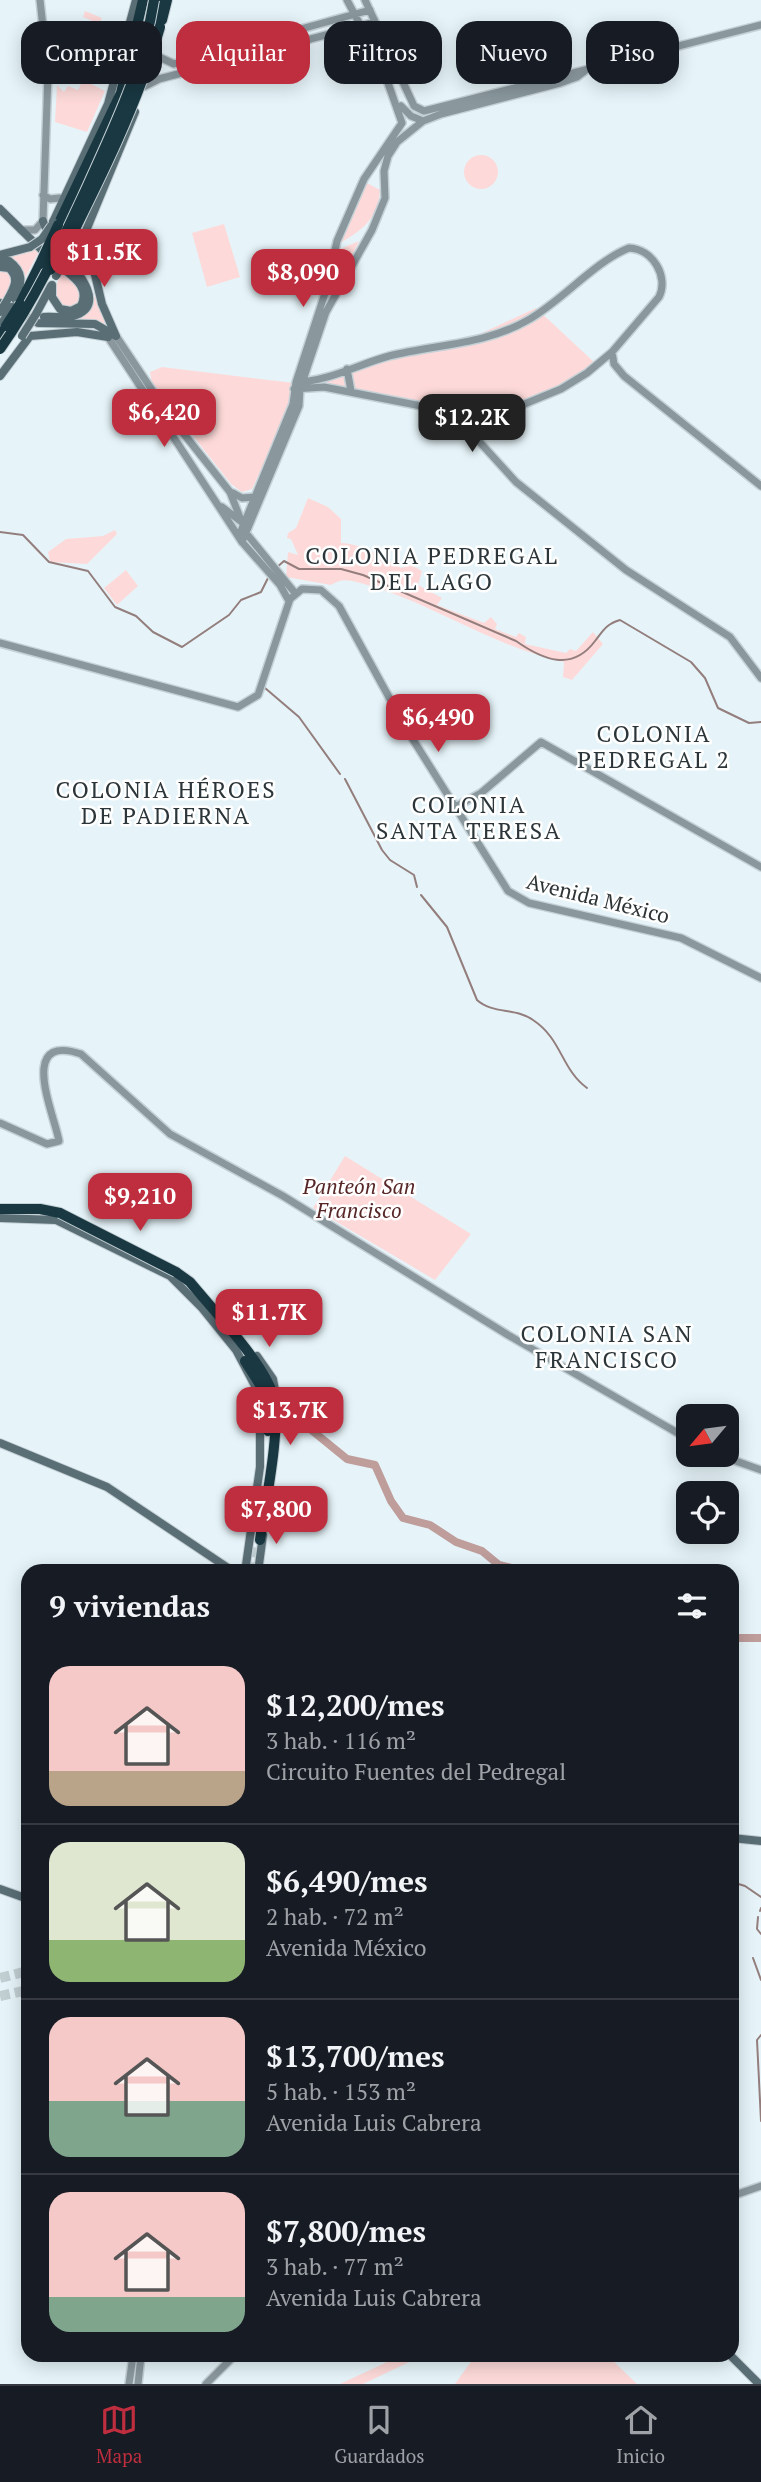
<!DOCTYPE html>
<html lang="es">
<meta charset="utf-8">
<style>
:root{--surface:#171b24;--page:#20242c;--text:#f1f3f6;--muted:#9ea1a6;--line:#363941;--accent:#bf2e3e}
body{margin:0;font-family:"PT Serif",serif;background:var(--page);color:var(--text);height:100vh;display:flex;flex-direction:column;font-size:26px;white-space:nowrap}
*{box-sizing:border-box;margin:0}
p{font-size:23px;color:var(--muted)}
.icon{flex:none;width:38px;height:38px;fill:none;stroke:currentColor;stroke-width:2;stroke-linecap:round;stroke-linejoin:round}
.map{position:relative;flex:1;overflow:hidden}
.side{position:absolute;left:21px;top:1564px;width:718px;height:798px;display:flex;flex-direction:column;background:var(--surface);border-radius:21px;box-shadow:0 4px 18px #0003}
.side>*{flex:none}
.top-card{position:absolute;left:21px;top:21px;width:719px;height:63px;display:flex;gap:14px}
.needle{width:46px;rotate:241deg}
.controls{position:absolute;left:676px;top:1404px;display:grid;gap:14px}
.controls a{display:grid;place-items:center;width:63px;height:63px;border-radius:14px;background:var(--surface);box-shadow:0 4px 18px #0003;font-size:35px}
.price{position:absolute;translate:-50% -60px;padding:0 16px;border-radius:14px;background:var(--accent);color:#fff;font-size:23px;line-height:46px;filter:drop-shadow(0 2px 4px #0008)}
.price::after{content:'';position:absolute;left:50%;top:42px;width:21px;height:16px;margin-left:-10px;background:inherit;clip-path:polygon(0 0,100% 0,50% 100%)}
.price.on{background:#222;color:#fff}
ul{padding:0;list-style:none}
li{display:flex;align-items:center;gap:21px;height:175px;padding:0 28px}
li+li{border-top:2px solid var(--line)}
li span{display:grid;place-items:center;flex:none;width:196px;height:140px;border-radius:21px;color:#555}
li>.icon{margin-inline-start:auto}
span .icon{width:84px;height:84px;fill:#fffc;stroke-width:1}
li b{font-size:30px}
h2{display:flex;justify-content:space-between;align-items:center;height:84px;padding:0 28px;font-size:30px}
.tag{padding:0 24px;border-radius:21px;background:var(--surface);box-shadow:0 4px 18px #0003;font-size:24px;line-height:63px}
.tag.on{background:var(--accent);color:#fff}
.tabs{display:flex;justify-content:space-around;align-items:center;height:98px;border-top:2px solid var(--line);background:var(--surface);font-size:19px;color:var(--muted)}
.tabs a{display:grid;justify-items:center;gap:4px}
.tabs .on{color:var(--accent)}
.map>svg:first-child{display:block}
.green{fill:#fddad9}
.lines{fill:none;stroke-linecap:round;stroke-linejoin:round}
.stream{stroke:#937e7d;stroke-width:2}
.river{stroke:#be9d9b;stroke-width:8}
.motorway-tunnel{stroke:#c1ced2;stroke-width:10;stroke-dasharray:10 5;stroke-linecap:butt}
.tertiary-casing{stroke:#c5d1d6;stroke-width:10}
.secondary-casing{stroke:#c5d1d6;stroke-width:10}
.motorway-casing{stroke:#c5d1d6;stroke-width:12}
.tertiary{stroke:#8a989e;stroke-width:7}
.secondary{stroke:#5a6e76;stroke-width:8}
.motorway{stroke:#193842;stroke-width:10}
.secondary-bridge-casing{stroke:#c5d1d6;stroke-width:10;stroke-linecap:butt}
.motorway-bridge-casing{stroke:#c5d1d6;stroke-width:12;stroke-linecap:butt}
.secondary-bridge{stroke:#5a6e76;stroke-width:8}
.motorway-bridge{stroke:#193842;stroke-width:10}
.labels{text-anchor:middle;stroke-width:5;stroke-linejoin:round;paint-order:stroke}
.street-label{font-size:21px;fill:#2e3436;stroke:#fefffe}
.park-label{font-size:21px;font-style:italic;fill:#572728;stroke:#fefffe}
.neighbourhood-label{font-size:23px;letter-spacing:2px;fill:#2c363a;stroke:#fefffe}
</style>
<div class="map">
<svg width="761" height="2384" viewBox="0 0 761 2384">
<rect width="100%" height="100%" fill="#e6f4f9"/>
<path class="green" d="M85,11L102,18L100,22L109,26L105,39L96,36L100,24L83,17Z
M83,80L105,91L87,132L55,122L57,85L64,92L68,86L78,90Z
M464 172a17 17 0 1 1 34 0a17 17 0 1 1-34 0Z
M363,181L380,190C378,220 361,231 337,245Z
M224,224L240,277L207,287L192,233Z
M359,241L325,312L314,324L336,251Z
M34,248L38,253L25,278C24,265 15,259 3,258Z
M0,269L8,270L13,282L3,302L0,298Z
M61,274L79,286L82,297L75,308H62L53,292Z
M94,295L106,326L95,321L75,320L88,312Z
M536,308L595,363L561,389L488,419L351,391L300,389L303,382L387,355L467,340Z
M162,367L294,383L291,405L252,489L242,492L231,484L152,384L150,372Z
M308,498L328,507L341,519V543C359,543 387,558 401,568L411,565L422,571L418,585L442,598L437,605L484,623L491,617L497,624L495,629L516,637L519,633L526,637L525,644L566,653L570,649L576,651L593,632L603,644L572,680L563,677L564,662C489,646 426,598 352,581C343,579 338,581 331,585L286,577L288,552L298,555L291,539L287,538L288,533L296,528Z
M115,530L117,534L87,564L50,562L48,552L66,539L103,536Z
M126,570L138,586L117,605L104,588Z
M345,1156L471,1234L435,1280L313,1208Z
M400,2356H422L363,2384H340Z
M475,2356H608L637,2384H455Z"/>
<g class="lines">
<path class="stream" d="M0,532L23,535L49,562L88,571L115,607L136,616L153,632L182,647L229,615L241,600L261,592L268,578
M276,568L284,561L299,569H341L363,575L516,641C543,660 572,672 595,641C603,631 606,624 620,620L691,662L705,678L718,708L749,723L761,722
M265,688L299,717L340,774
M345,779L382,850L390,860L414,875L417,887
M421,895L447,927L477,1000C492,1014 517,1008 533,1020C562,1039 561,1069 587,1088
M732,1882L745,1886L761,1897
M760,1911L761,1908
M758,1917L757,1929L761,1934
M753,1958L761,1980
M761,2035L757,2040L761,2121"/>
<path class="river" d="M288,1411L347,1459L375,1465L391,1501L403,1518L430,1525L456,1542L482,1551L499,1565L528,1572
M732,1638H761"/>
<path class="motorway-tunnel" d="M250,1572L254,1539
M0,1978L28,1971
M0,1996L28,1990"/>
<g class="tertiary-casing">
<path id="tertiary" d="M365,0L414,106L424,111L761,25
M155,55L174,64L370,10
M145,86L159,79L375,22
M401,106L411,116L423,121
M43,195L50,199L60,198
M21,230H35L43,221L48,73L40,0
M116,336L168,414L230,492L246,533L295,593
M108,337L242,542L280,585L289,601
M612,352L614,364L624,376L761,486
M347,369L351,391
M294,389L324,387L488,419L561,389L587,373L612,352L659,297C669,277 653,249 629,248C594,262 562,301 528,320C485,345 436,344 389,356C359,364 327,382 296,382
M446,412L465,426L516,482L626,570L730,637L761,678
M233,493L242,498L255,497
M222,507L243,523
M239,536L293,404L296,382L328,284L337,241L364,179L402,123L382,66L347,0
M242,542L299,406L300,389L326,312L372,230L385,198L384,171L388,156L397,142L423,121L441,114L560,83L577,77L586,70
M0,643L238,707L258,695L290,599L302,589L321,590L339,606L407,730L508,891L529,903L681,938L761,978
M455,807L481,793L541,742L761,867
M0,1123L47,1144L59,1141C55,1116 16,1032 81,1054L170,1134L283,1196L508,1335L688,1439
M716,1454L761,1470
M732,2196L761,2186
M129,2384L133,2356
M138,2384L141,2356
M206,2384L234,2356"/>
</g>
<g class="secondary-casing">
<path id="secondary" d="M0,209L48,256
M43,221C50,247 117,299 76,315C66,319 54,316 44,317
M53,222L108,104L136,0
M63,244L70,253L77,254L83,249L85,240
M0,255L30,247
M0,261H9C25,273 21,283 16,300
M0,267L9,268C20,278 14,288 8,299
M52,285V297L60,309L71,311L81,306C91,286 71,276 58,264
M0,303L38,323L95,324L114,335
M36,314L51,286
M116,336L102,304L85,233L135,112
M0,376L30,336L77,332L108,337
M0,1218L56,1220L170,1276L202,1308L236,1350L255,1386L260,1410V1467L245,1572
M257,1356L273,1379L278,1408
M0,1443L107,1487L234,1572
M258,1572L263,1535
M732,1838L761,1841
M0,1889L28,1899
M731,2356L759,2384"/>
</g>
<g class="motorway-casing">
<path id="motorway" d="M162,20L167,0
M148,47L159,0
M58,225L121,93L143,0
M20,304L40,264
M0,335L6,326
M0,1209H40L60,1213
M176,1272L190,1282C213,1310 263,1362 273,1395C282,1426 265,1505 260,1540
M245,1361L262,1388L268,1431"/>
</g>
<use href="#tertiary" class="tertiary"/>
<use href="#secondary" class="secondary"/>
<use href="#motorway" class="motorway"/>
<g class="secondary-bridge-casing">
<path id="secondary-bridge" d="M49,239L53,222
M30,247L42,239L51,226
M56,276L66,257
M0,312L8,299
M2,323L12,307
M22,336L36,314"/>
</g>
<g class="motorway-bridge-casing">
<path id="motorway-bridge" d="M40,264L58,225
M50,270L59,261C97,185 136,109 160,27
M6,326L20,304
M0,349C36,299 62,241 88,185C115,125 144,65 154,0
M60,1213L176,1272"/>
</g>
<use href="#secondary-bridge" class="secondary-bridge"/>
<use href="#motorway-bridge" class="motorway-bridge"/>
</g>
<g class="labels">
<g class="street-label">
<text transform="translate(598 899) rotate(14)" y="7">Avenida México</text>
</g>
<g class="park-label">
<text x="359" y="1194">Panteón San<tspan x="359" dy="24">Francisco</tspan></text>
</g>
<g class="neighbourhood-label">
<text x="432" y="564">COLONIA PEDREGAL<tspan x="432" dy="26">DEL LAGO</tspan></text>
<text x="654" y="742">COLONIA<tspan x="654" dy="26">PEDREGAL 2</tspan></text>
<text x="166" y="798">COLONIA HÉROES<tspan x="166" dy="26">DE PADIERNA</tspan></text>
<text x="469" y="813">COLONIA<tspan x="469" dy="26">SANTA TERESA</tspan></text>
<text x="607" y="1342">COLONIA SAN<tspan x="607" dy="26">FRANCISCO</tspan></text>
</g>
</g>
</svg>
<div class="controls">
<a><svg class="needle" viewBox="-14 -14 28 28"><path d="M0-13l5 13h-10z" fill="#e53935"/><path d="M0 13l5-13h-10z" fill="#9ea1a6"/></svg></a>
<a><svg class="icon" aria-label="locate" viewBox="0 0 24 24"><circle cx="12" cy="12" r="6"/><path d="M12 2v4M12 18v4M2 12h4M18 12h4"/></svg></a>
</div>
<b class="price" style="left:104px;top:289px">$11.5K</b>
<b class="price" style="left:303px;top:309px">$8,090</b>
<b class="price" style="left:164px;top:449px">$6,420</b>
<b class="price on" style="left:472px;top:454px">$12.2K</b>
<b class="price" style="left:438px;top:754px">$6,490</b>
<b class="price" style="left:140px;top:1233px">$9,210</b>
<b class="price" style="left:269px;top:1349px">$11.7K</b>
<b class="price" style="left:290px;top:1447px">$13.7K</b>
<b class="price" style="left:276px;top:1546px">$7,800</b>
<div class="top-card">
<a class="tag">Comprar</a>
<a class="tag on">Alquilar</a>
<a class="tag">Filtros</a>
<a class="tag">Nuevo</a>
<a class="tag">Piso</a>
</div>
<section class="side">
<h2>9 viviendas<svg class="icon" aria-label="filters" viewBox="0 0 24 24"><path d="M4 7h16M4 17h16"/><circle cx="9" cy="7" r="2"/><circle cx="15" cy="17" r="2"/></svg></h2>
<ul>
<li><span style="background:linear-gradient(#f6c9c9 75%,#b9a48a 0)"><svg class="icon" aria-label="home" viewBox="0 0 24 24"><path d="M3 11l9-7 9 7M6 9v11h12V9"/></svg></span><div><b>$12,200/mes</b><p>3 hab. · 116 m²</p><p>Circuito Fuentes del Pedregal</p></div></li>
<li><span style="background:linear-gradient(#dfe7d0 70%,#8fb573 0)"><svg class="icon" aria-label="home" viewBox="0 0 24 24"><path d="M3 11l9-7 9 7M6 9v11h12V9"/></svg></span><div><b>$6,490/mes</b><p>2 hab. · 72 m²</p><p>Avenida México</p></div></li>
<li><span style="background:linear-gradient(#f6c9c9 60%,#7fa58c 0)"><svg class="icon" aria-label="home" viewBox="0 0 24 24"><path d="M3 11l9-7 9 7M6 9v11h12V9"/></svg></span><div><b>$13,700/mes</b><p>5 hab. · 153 m²</p><p>Avenida Luis Cabrera</p></div></li>
<li><span style="background:linear-gradient(#f6c9c9 75%,#7fa58c 0)"><svg class="icon" aria-label="home" viewBox="0 0 24 24"><path d="M3 11l9-7 9 7M6 9v11h12V9"/></svg></span><div><b>$7,800/mes</b><p>3 hab. · 77 m²</p><p>Avenida Luis Cabrera</p></div></li>
</ul>
</section>
</div>
<nav class="tabs">
<a class="on"><svg class="icon" aria-label="map" viewBox="0 0 24 24"><path d="M3 6l6-2 6 2 6-2v14l-6 2-6-2-6 2zM9 4v14M15 6v14"/></svg>Mapa</a>
<a><svg class="icon" aria-label="saved" viewBox="0 0 24 24"><path d="M7 4h10v16l-5-4-5 4z"/></svg>Guardados</a>
<a><svg class="icon" aria-label="home" viewBox="0 0 24 24"><path d="M3 11l9-7 9 7M6 9v11h12V9"/></svg>Inicio</a>
</nav>
